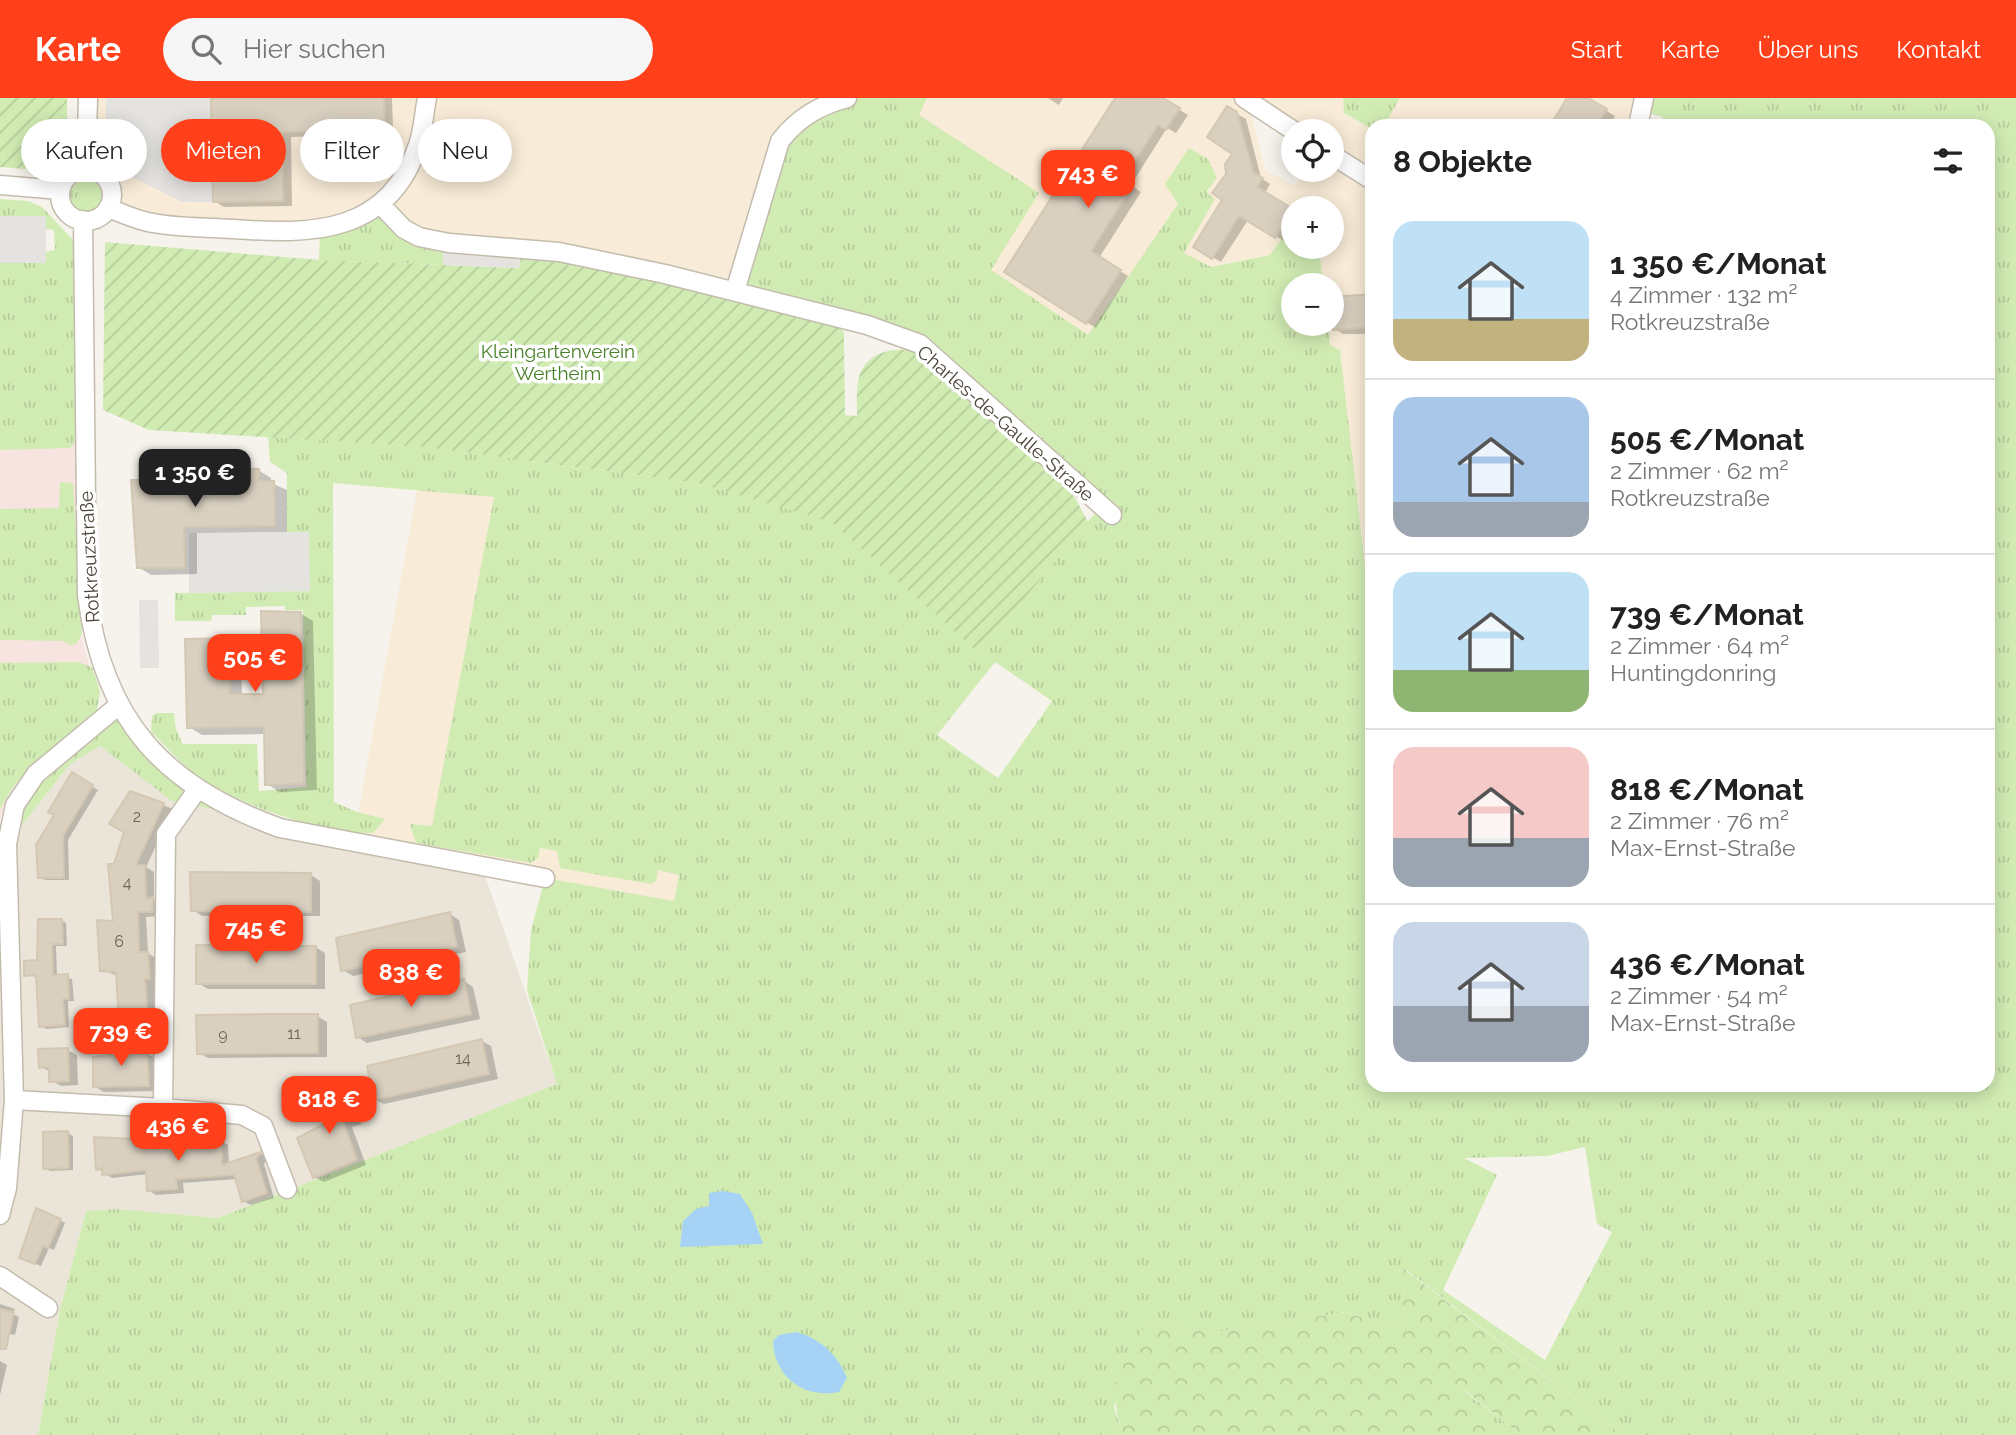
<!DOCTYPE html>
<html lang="de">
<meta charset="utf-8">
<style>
:root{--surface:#fff;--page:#f6f6f6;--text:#222;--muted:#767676;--line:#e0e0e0;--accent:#ff401a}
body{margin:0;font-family:Raleway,sans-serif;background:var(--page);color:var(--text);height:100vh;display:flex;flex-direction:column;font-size:26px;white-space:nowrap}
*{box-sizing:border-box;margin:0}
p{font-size:23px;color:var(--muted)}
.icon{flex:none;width:38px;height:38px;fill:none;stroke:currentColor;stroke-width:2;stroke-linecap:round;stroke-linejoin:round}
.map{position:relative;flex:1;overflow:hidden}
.side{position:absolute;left:1365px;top:21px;width:630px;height:973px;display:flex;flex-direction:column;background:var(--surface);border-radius:21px;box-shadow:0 4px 18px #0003}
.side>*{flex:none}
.banner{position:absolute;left:21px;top:21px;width:665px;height:63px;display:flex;gap:14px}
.buttons{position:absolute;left:1281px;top:21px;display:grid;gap:14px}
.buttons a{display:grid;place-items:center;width:63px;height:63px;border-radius:50%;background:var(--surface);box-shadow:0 4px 18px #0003;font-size:35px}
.price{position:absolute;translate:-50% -60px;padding:0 16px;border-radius:14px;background:var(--accent);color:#fff;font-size:23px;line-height:46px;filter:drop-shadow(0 2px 4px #0008)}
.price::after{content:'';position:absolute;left:50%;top:42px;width:21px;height:16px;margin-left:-10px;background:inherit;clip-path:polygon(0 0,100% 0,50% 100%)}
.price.active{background:#222;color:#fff}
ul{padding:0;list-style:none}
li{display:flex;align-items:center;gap:21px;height:175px;padding:0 28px}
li+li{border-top:2px solid var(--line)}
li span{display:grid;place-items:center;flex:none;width:196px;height:140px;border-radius:21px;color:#555}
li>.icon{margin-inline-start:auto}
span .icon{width:84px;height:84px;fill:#fffc;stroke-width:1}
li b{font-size:30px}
h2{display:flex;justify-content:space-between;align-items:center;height:84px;padding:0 28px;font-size:30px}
.chip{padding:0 24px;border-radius:32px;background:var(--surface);box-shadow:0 4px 18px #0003;font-size:24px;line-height:63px}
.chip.active{background:var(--accent);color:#fff}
header{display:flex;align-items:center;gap:42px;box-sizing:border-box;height:98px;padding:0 35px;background:var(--accent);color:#fff}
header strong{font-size:33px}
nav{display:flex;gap:38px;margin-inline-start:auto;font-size:24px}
.search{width:490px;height:63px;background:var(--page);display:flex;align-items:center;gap:18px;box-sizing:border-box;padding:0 24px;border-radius:38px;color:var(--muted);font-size:26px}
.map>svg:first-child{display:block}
.residential{fill:#ebe5d9}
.commercial{fill:#f8ebd7;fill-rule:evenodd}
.medical{fill:#f7e3df}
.grass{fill:url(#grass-tufts);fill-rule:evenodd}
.forest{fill:url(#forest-crowns)}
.garden{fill:url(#garden-furrows)}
.parking{fill:#e5e3e0}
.water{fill:#a6d3f5}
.shadow{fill:#0003}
.building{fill:#d9d0c0;stroke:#d4c8b3;stroke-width:2}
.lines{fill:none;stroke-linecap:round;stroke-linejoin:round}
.minor-casing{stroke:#c3bcad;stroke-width:21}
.minor{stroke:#fff;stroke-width:18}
.labels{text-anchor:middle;stroke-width:7;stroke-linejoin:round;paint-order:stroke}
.number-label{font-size:16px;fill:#6f675a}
.park-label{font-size:19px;fill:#488227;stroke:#fff}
.street-label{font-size:19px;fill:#4c4438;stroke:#fff}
</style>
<header>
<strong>Karte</strong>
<div class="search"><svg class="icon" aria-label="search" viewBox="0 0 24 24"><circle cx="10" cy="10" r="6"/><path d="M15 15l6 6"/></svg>Hier suchen</div>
<nav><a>Start</a><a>Karte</a><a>Über uns</a><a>Kontakt</a></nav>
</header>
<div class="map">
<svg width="2016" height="1337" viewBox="0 0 2016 1337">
<defs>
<pattern id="grass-tufts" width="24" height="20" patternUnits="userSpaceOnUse" patternTransform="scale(1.75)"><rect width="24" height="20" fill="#d1ecb3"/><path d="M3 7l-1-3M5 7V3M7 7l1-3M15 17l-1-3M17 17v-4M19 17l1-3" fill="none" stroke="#b5cc9b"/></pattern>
<pattern id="forest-crowns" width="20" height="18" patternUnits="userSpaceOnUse" patternTransform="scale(1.75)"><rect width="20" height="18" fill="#d1ecb3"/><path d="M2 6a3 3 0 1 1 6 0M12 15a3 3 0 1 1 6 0" fill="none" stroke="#b5cc9b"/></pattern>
<pattern id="garden-furrows" width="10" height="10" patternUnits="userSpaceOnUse" patternTransform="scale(1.75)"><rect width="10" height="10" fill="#d1ecb3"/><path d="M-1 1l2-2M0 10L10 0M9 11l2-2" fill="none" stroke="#b5cc9b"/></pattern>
</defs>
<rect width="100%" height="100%" fill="#f6f3ec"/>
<path class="residential" d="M100,648L136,674L245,717L482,769L557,986L218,1120L117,1111L86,1113L60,1212L38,1337H0V748L7,746L70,666Z"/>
<path class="commercial" d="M88,0H847L735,193L343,127L152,125L111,104L109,86L93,72Z
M927,0H1343L1344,15L1372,31V478L1367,487L1340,252L1330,248L1328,226H1332V187H1323L1319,149H1332V110H1311L1308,102L1302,110H1293V124L1270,157L1211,169L1183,155L1215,101L1206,94L1178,106L1089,238L990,172L919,17ZM1248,3L1294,33H1332V72H1304L1295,88L1265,72Z
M1400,0H1644L1638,28H1384Z
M425,349L698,385L679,777L674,804L353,744Z"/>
<path class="medical" d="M72,240L80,535L98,599L78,630L11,686L0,722V241Z"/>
<path class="grass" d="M847,0H927L919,17L1039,95L991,172L1088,237L1178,106L1165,86L1189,50L1208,61L1217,80L1206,94L1215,101L1184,155L1211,169L1270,157L1293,124V149H1319L1323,187H1293V226H1328L1330,247L1340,252L1367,486L1372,478V987H1988V28H1662L1663,19L1641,13L1644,0H2016V1337H1622L1405,1171L1403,1205L1407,1229L1392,1230L1346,1214L1213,1235L1147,1225L1114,1308L1122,1337H38L60,1212L86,1113L117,1111L218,1120L557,986L527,892L531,832L545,780L674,803L679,777L658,772L656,783L651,786L560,770L557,753L540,750L538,760L531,765L416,745L410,726L432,728L494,399L333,385L334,704L357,714L385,721L373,735C324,736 244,709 203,682C183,669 168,650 151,634L152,618L157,615H174L176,631L183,646H257L259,693L306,689L303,512H285V508L246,509V517H212L211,523H175V495L310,493L307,434H287V375L270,364L268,339L425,349L698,385L831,423L979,554L1101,408L920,246L741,194L780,43ZM995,564L1052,603L998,680L937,637ZM1585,1049L1597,1126L1612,1134L1545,1262L1443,1192L1497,1077L1464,1060L1547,1058Z
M1343,0H1400L1384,28H1372V31L1344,15Z
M70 98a16 16 0 1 1 32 0a16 16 0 1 1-32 0Z
M0,101L28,103L42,109L75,144V344L70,350L0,352V165H46V154L55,152L54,132L46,131V118H0Z
M380,106L404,131L444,144L443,167L319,162L320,132Z
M60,384L73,385L82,536L76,546L70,547L64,543L0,542V411L59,410Z
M78,564L92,569L100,593L96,618C60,641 18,672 0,712V565Z
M119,607L152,652L245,717L172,703L100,648L70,666L7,746L15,707Z
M1457,1287L1521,1337H1501Z"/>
<path class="forest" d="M1404,1171L1622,1337H1521L1462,1290L1501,1337H1122C1108,1286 1118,1266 1147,1225L1213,1235L1346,1214L1392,1230L1407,1229L1403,1205Z"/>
<path class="garden" d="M0,0H67V49L39,72L0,69Z
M105,144L319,162L519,170L521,155L578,165L826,224L838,227L844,235L845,317L857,318C857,306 856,291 859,279C867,251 900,247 924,256L1073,396L1088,424L979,555L831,424L698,385L425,349L149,332L103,312Z"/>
<path class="parking" d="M106,0H211L213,104H182L124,75L106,51Z
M0,118H46V165H0Z
M444,144L521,155L519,170L443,167Z
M309,434L310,493L189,495V435Z
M139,502H158L159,570H140Z"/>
<path class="water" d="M723,1093L740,1096L752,1115L763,1146L680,1149L683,1123L696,1111L709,1108V1095Z
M796,1234C820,1240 838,1257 847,1280L839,1294C804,1301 774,1279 773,1243L779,1237Z"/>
<path class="shadow" d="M213,0H392L394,64L335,66L326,60L325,38L291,39L292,108L224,109L214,103Z
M1048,0H1063L1059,7Z
M1117,0H1161L1188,17L1176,35L1167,30L1131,87L1141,94L1099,160L1128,178L1096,230L1006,174Z
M1569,0H1585L1615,18L1608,28H1552Z
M1228,11L1246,21L1261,80L1270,86L1265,95L1293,113V128L1284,143L1248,122L1221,164L1195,149L1224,101L1235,55Z
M1372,197V236H1343L1335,231Z
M258,372L271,380V385L287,392V434L197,435V476L151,477L138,469L158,383Z
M300,515L313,523L317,692L280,694L267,686L266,636L202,637L189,629L228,542L241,549L242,598L265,597Z
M72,677L98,692L68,742L69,782H45L39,779L56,716Z
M131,695L173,711L146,769L154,774V802L161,806V818L146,819L148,855L157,861L159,885H154L156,926L129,928L120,922L118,878L102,872L115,825V768L126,733Z
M311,777L320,783V818H202L193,812Z
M450,816L459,822L466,854L353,878L343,872Z
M61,822L66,825L67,848H56L57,878L72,881L74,903H68L69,929L46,931L41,928L36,879L26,876L39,864Z
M315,849L325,855V891H208L198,885Z
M464,883L473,889L480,921L367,945L358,939Z
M317,918L327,924V959L208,960L199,955Z
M482,943L491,948L498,981L384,1006L374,1001Z
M138,950L156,961L158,993L104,994L94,988L113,958Z
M67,952L77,957L78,987L61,988L51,982V974L41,969Z
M340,988L350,994L362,1026L352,1029L366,1067L324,1084L314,1079Z
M68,1035L73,1038V1072L50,1073L45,1070Z
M185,1038L193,1043L220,1042L228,1047L229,1066L261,1056L268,1060L264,1066L274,1100L251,1107L243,1103L237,1081L183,1085L184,1095L156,1097L148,1092V1076L112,1080L98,1071L134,1043L142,1050L168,1049Z
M60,1122L65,1125L54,1152L49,1150L41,1168L26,1162Z
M0,1206L15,1211L13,1216L19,1219L15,1237L4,1235L0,1252Z
M0,1263L7,1267L0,1297Z"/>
<path class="building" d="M211,0H384L385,60L324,61L323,34H282L283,103L213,104Z
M1115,0H1163L1180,10L1166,32L1158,27L1123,81L1133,87L1091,153L1121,172L1086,226L1004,174Z
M1567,0H1588L1607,11L1596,28H1550Z
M1227,8L1237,14L1253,74L1263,80L1257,89L1293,111L1275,140L1239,118L1212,161L1193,149L1222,102L1212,95L1226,76L1225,66L1232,56L1207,39Z
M1372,196V229L1333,232L1332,199Z
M259,371V383H274L275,428L184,429L185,470H137L131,382H156V372Z
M261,513L301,514L304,686L265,687L264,629L187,630L185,541L229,540L230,596H263Z
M72,674L93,687L63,738L64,780H38L36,747L54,717L48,714Z
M130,693L164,705L136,767H145L146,801L153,799L152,814H138L139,854H148L150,881H145L148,922L119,923L116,874L100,873L97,822L113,823L108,766H114L124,734L109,726Z
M190,774L311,775V814L191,813Z
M450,814L457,849L341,873L336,840Z
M38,821H62L63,846H52L53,877L68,876L69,901H63L65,927L39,929L36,877L24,878V863L37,862Z
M196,847L316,848V886H196Z
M464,881L471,916L356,940L350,907Z
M267,916H318V955L197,956L196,917Z
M482,941L489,976L373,1002L367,968Z
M139,948L138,954H147L149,988L93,989V959L111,957L110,949Z
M68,950L69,983L49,984V969L39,970L38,951Z
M340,986L353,1021L343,1024L357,1062L313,1080L297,1040L330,1023L318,994Z
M68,1033L69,1070L43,1071V1034Z
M186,1037V1041L221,1040L222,1067L261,1054L256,1061L267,1095L242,1104L234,1077L176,1081L177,1091L147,1093L146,1072L102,1077L103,1070L96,1072L94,1039L135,1041V1049L167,1047V1038Z
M36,1110L61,1121L48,1150L43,1148L35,1166L19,1160Z
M0,1211L14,1214L6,1251H0Z"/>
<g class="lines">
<g class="minor-casing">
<path id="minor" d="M1244,0L1294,33
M1638,28L1644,0
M1332,57L1372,82
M86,71L88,0
M60 97a26 26 0 1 1 52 0a26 26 0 1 1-52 0Z
M0,87L60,92
M380,106L404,131L419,139L449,145L559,154L665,176L867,227L920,246L1112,417
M108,110C122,115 138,123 153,125C179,130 207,129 233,131C312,137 389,136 418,47C423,33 424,15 427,0
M83,122L87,497C103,622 163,688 280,730L545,780
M735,193L780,43C798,20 818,8 847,0
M197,692L166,736L163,1010L242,1017L263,1028L287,1091
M14,1002L163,1010
M0,1117L7,1090L14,1002L7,746L15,707L36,676L119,607
M0,1178L48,1210"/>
</g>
<use href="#minor" class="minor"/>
</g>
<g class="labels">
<g class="number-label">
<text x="137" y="724">2</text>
<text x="127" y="790">4</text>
<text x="119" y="849">6</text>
<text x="294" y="941">11</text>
<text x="223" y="942">9</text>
<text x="463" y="966">14</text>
</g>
<g class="park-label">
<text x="558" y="260">Kleingartenverein<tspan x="558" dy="22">Wertheim</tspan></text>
</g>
<g class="street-label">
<text transform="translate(1006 325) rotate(41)" y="7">Charles-de-Gaulle-Straße</text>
<text transform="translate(89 459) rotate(-93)" y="7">Rotkreuzstraße</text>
</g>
</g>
</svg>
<div class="buttons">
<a><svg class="icon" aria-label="locate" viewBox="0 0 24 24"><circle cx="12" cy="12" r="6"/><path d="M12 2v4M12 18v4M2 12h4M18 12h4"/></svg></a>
<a>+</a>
<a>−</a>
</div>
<b class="price" style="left:1088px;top:112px">743 €</b>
<b class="price active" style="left:195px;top:411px">1 350 €</b>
<b class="price" style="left:255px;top:596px">505 €</b>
<b class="price" style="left:256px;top:867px">745 €</b>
<b class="price" style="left:411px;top:911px">838 €</b>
<b class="price" style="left:121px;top:970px">739 €</b>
<b class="price" style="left:329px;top:1038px">818 €</b>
<b class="price" style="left:178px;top:1065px">436 €</b>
<div class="banner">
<a class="chip">Kaufen</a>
<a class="chip active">Mieten</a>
<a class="chip">Filter</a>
<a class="chip">Neu</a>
</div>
<section class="side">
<h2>8 Objekte<svg class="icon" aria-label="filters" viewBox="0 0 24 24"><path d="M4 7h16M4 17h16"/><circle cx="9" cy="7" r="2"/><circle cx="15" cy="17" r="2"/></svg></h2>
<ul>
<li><span style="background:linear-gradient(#bfe0f5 70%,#c2b280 0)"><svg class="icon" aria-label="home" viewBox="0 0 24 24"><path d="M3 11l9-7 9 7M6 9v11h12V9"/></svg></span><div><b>1 350 €/Monat</b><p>4 Zimmer · 132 m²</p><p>Rotkreuzstraße</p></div></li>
<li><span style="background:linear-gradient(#a9c7e8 75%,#9aa5b1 0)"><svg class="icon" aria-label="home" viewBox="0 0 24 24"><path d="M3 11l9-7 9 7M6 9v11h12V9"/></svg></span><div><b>505 €/Monat</b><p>2 Zimmer · 62 m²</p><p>Rotkreuzstraße</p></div></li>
<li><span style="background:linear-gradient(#bfe0f5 70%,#8fb573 0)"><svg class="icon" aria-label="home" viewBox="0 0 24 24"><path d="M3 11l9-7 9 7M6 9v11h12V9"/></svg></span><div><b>739 €/Monat</b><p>2 Zimmer · 64 m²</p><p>Huntingdonring</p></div></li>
<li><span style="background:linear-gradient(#f6c9c9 65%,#9aa5b1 0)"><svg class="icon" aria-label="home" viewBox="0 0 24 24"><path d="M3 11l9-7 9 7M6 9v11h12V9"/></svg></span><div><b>818 €/Monat</b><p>2 Zimmer · 76 m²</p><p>Max-Ernst-Straße</p></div></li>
<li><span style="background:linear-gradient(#c9d6e8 60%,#9aa5b1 0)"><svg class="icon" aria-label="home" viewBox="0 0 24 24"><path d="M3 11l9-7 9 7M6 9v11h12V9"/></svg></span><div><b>436 €/Monat</b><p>2 Zimmer · 54 m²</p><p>Max-Ernst-Straße</p></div></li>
</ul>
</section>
</div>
